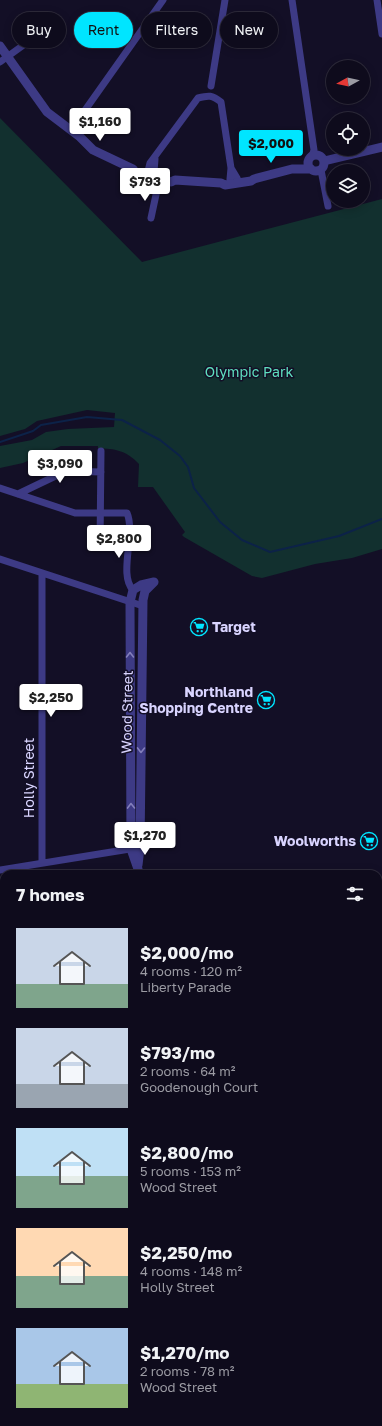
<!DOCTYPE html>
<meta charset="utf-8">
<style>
:root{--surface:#0e0b1c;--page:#1c1929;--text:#f1f3f6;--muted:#9b9ba3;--line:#2e2b3b;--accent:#00e5ff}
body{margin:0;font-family:"Golos Text",sans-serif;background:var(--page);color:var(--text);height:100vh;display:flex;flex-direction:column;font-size:15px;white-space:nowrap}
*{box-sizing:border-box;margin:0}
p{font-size:13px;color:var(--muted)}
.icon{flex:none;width:22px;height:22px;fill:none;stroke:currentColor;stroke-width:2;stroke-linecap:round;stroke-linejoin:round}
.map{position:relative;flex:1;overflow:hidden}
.side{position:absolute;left:0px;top:870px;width:382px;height:556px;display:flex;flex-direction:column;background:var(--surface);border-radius:12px 12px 0 0;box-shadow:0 2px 10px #0003,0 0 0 1px var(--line)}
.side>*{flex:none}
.top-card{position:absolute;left:12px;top:12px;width:358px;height:36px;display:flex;gap:8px}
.needle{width:26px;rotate:262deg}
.tools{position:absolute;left:326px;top:60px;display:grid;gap:8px}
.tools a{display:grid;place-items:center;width:44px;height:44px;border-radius:50%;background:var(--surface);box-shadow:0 2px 10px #0003,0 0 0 1px var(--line);font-size:20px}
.price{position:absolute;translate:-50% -34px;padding:0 9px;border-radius:4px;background:#fff;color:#222;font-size:13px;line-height:26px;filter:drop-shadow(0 1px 2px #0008)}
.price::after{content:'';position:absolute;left:50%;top:24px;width:12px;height:9px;margin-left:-6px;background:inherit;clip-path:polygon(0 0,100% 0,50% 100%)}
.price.current{background:var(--accent);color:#111}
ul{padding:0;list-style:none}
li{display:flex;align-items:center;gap:12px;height:100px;padding:0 16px}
li span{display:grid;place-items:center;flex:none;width:112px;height:80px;border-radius:0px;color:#555}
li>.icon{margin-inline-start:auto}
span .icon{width:48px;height:48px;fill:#fffc;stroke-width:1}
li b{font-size:17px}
h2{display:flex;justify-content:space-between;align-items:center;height:48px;padding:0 16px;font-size:17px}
.tag{padding:0 14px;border-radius:18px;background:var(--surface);box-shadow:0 2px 10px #0003,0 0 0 1px var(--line);font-size:14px;line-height:36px}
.tag.current{background:var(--accent);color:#111}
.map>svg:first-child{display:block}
.green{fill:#12302f}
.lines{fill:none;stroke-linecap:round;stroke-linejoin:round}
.stream{stroke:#0c2248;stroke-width:2}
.minor{stroke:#3d3a85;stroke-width:7}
.tertiary{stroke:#3d3a85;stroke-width:9}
.trunk{stroke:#e055d1;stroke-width:11}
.oneway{stroke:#837fbc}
.labels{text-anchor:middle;stroke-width:3;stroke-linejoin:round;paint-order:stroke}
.park-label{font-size:14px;fill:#5fe0c0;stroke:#130f26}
.poi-label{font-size:14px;font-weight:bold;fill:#d9d4ff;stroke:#130f26;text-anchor:end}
.street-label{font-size:14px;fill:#d9d4ff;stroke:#130f26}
</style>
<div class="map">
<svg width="382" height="1426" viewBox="0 0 382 1426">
<rect width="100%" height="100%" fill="#130f26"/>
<path class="green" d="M0,118L142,262L382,199V549L352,558L315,564L262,578L252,576L184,537L182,535L185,532L153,487H138L139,464C126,450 115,449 98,448V446H61L23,463L0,468V446L32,440L46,432L68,429L114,427L115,413L87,410L37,421L25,429L0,436Z
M0,1247H4V1404H0Z"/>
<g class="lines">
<path class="stream" d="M0,442L33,431L41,425L87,417L122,420L160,440L180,456L188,467L194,488L220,522L242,540L270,552L339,536L382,519"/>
<path class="minor" d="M292,0L314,150L312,156
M377,0L382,34
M0,62L43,31
M211,86L225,0
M71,130L163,0
M231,168L237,178
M321,170L328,206
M148,171L150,163L198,98C209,95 212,95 221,102L231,168L230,179
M154,172L155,159
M151,218L157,190L162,180
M0,488L75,513H127C136,534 118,575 133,590
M18,494L66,471L101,472
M100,546L101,451
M0,559L143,606
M42,863V574
M0,870L136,848
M0,981H4
M378,1144H382
M0,1151H4
M378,1319H382
M0,1408H4
M29,1422V1426
M255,1422V1426
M337,1426V1422"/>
<path class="tertiary" d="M0,46L47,112L80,137L93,150L133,169L135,172L144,175L171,182L175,180L221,183L225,185L251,181L254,179L292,169H311
M308 163a8 8 0 1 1 16 0a8 8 0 1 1-16 0Z
M324,161L382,147
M138,865L140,848L143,600L145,591L154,582
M138,869L131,849L130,602L133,590L141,585L154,582
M128,1422V1426"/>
<path class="trunk" d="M378,1228H382
M0,1230H4
M378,1238H382
M0,1241H4"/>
</g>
<defs><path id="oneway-chevron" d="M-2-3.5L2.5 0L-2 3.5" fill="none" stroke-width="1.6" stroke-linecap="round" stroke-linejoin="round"/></defs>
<g class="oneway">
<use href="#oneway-chevron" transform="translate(130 655) rotate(-90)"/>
<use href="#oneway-chevron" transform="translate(141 750) rotate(91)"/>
<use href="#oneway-chevron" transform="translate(131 806) rotate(-91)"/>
</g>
<defs>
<g id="supermarket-ring" transform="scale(0.9)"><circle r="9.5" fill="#130f26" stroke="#00e5ff" stroke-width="1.5"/><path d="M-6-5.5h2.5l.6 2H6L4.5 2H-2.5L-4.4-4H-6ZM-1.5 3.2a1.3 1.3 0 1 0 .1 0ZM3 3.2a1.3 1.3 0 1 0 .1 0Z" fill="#00e5ff"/></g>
</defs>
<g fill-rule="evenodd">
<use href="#supermarket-ring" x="199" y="627"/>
<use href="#supermarket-ring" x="266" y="700"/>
<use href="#supermarket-ring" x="369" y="841"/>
</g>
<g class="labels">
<g class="park-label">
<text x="249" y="377">Olympic Park</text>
</g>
<g class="poi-label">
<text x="212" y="632" text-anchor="start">Target</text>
<text x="253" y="697">Northland<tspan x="253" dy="16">Shopping Centre</tspan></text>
<text x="356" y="846">Woolworths</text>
</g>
<g class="street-label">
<text transform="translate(127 712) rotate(-89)" y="5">Wood Street</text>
<text transform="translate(29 778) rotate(-90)" y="5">Holly Street</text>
</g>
</g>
</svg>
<div class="tools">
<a><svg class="needle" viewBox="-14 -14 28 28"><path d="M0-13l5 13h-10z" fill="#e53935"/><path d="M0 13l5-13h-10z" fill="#9b9ba3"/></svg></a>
<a><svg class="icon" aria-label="locate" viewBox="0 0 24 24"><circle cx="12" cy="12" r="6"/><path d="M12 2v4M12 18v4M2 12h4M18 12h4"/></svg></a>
<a><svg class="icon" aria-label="layers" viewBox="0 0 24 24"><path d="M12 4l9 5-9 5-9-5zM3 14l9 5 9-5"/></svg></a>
</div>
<b class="price" style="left:100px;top:142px">$1,160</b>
<b class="price current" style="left:271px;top:164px">$2,000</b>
<b class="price" style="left:145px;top:202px">$793</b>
<b class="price" style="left:60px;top:484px">$3,090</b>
<b class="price" style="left:119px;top:559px">$2,800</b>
<b class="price" style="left:51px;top:718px">$2,250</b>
<b class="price" style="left:145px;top:856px">$1,270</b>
<div class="top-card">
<a class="tag">Buy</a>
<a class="tag current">Rent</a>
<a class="tag">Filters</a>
<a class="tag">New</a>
</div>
<section class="side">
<h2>7 homes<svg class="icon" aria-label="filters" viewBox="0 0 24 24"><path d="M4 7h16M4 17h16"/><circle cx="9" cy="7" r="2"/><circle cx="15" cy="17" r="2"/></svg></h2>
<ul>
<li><span style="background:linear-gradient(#c9d6e8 70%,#7fa58c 0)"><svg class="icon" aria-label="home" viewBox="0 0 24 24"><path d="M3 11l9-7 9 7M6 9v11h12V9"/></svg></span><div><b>$2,000/mo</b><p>4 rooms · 120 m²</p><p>Liberty Parade</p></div></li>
<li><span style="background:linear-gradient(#c9d6e8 70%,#9aa5b1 0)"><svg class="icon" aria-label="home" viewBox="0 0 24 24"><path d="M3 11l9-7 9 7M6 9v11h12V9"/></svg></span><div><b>$793/mo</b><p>2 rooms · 64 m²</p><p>Goodenough Court</p></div></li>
<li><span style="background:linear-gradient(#bfe0f5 60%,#7fa58c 0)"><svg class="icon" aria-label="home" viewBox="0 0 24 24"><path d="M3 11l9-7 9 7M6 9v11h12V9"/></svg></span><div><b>$2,800/mo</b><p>5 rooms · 153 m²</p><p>Wood Street</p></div></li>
<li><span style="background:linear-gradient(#ffd9b3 60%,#7fa58c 0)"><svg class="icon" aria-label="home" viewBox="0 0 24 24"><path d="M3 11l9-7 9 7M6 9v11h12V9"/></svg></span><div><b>$2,250/mo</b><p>4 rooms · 148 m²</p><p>Holly Street</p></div></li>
<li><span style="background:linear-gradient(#a9c7e8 70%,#8fb573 0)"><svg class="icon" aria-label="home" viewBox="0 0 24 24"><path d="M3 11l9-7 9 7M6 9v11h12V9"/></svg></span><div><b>$1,270/mo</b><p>2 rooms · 78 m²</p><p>Wood Street</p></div></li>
</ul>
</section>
</div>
